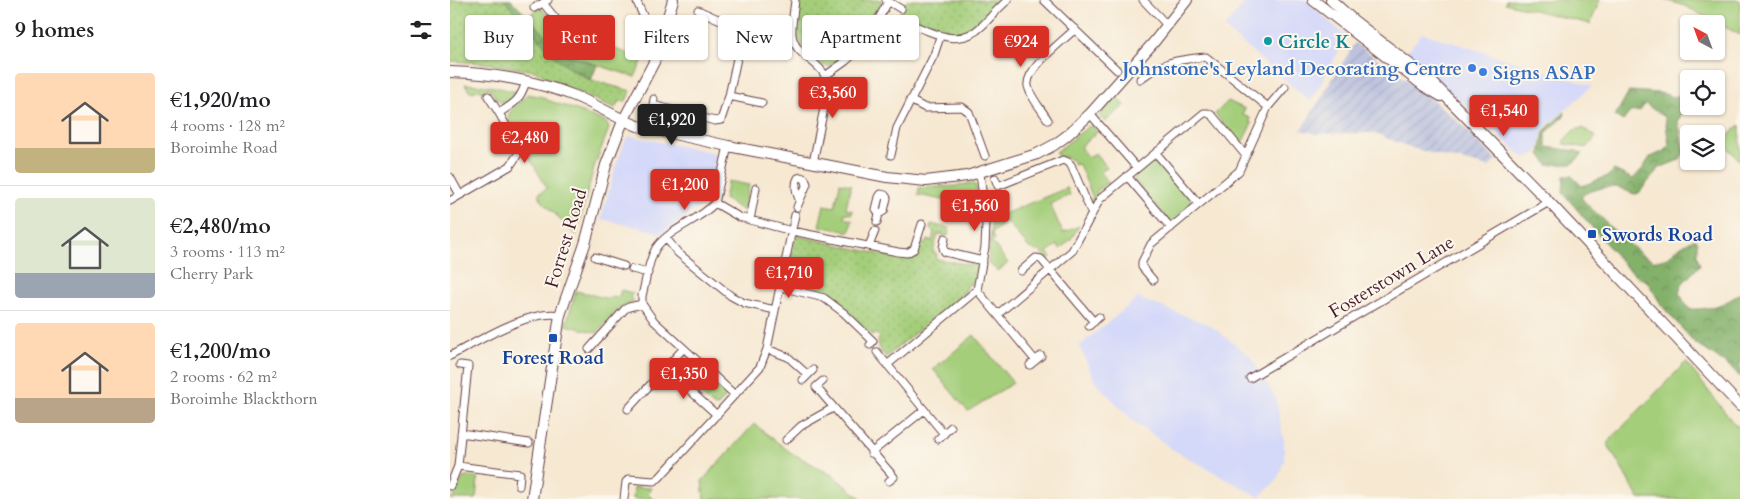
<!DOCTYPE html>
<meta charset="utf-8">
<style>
:root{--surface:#fff;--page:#f6f6f6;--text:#202124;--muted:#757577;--line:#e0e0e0;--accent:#d93025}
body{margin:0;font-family:Cardo,serif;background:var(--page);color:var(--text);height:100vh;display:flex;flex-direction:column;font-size:19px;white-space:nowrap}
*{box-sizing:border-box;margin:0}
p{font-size:16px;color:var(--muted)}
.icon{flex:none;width:28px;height:28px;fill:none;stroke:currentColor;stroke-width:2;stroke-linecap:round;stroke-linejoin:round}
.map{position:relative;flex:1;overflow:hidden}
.side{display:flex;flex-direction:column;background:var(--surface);width:450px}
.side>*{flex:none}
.banner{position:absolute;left:15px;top:15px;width:475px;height:45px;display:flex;gap:10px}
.needle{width:32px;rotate:319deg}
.fabs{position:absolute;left:1230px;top:15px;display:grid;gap:10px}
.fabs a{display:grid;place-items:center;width:45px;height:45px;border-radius:5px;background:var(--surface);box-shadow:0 1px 4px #0004;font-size:25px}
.price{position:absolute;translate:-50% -42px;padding:0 11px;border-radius:5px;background:var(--accent);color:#fff;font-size:16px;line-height:32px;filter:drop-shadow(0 1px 2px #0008)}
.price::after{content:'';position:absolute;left:50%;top:30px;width:15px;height:11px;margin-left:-8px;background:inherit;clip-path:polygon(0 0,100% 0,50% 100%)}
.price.on{background:#222;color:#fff}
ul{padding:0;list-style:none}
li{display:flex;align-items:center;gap:15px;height:125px;padding:0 15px}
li+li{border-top:1px solid var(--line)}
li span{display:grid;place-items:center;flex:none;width:140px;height:100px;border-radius:5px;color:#555}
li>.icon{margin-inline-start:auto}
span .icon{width:60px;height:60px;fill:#fffc;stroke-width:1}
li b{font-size:21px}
h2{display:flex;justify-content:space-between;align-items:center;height:60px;padding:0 15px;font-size:21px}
.tag{padding:0 18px;border-radius:5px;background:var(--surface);box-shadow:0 1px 4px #0004;font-size:18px;line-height:45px}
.tag.on{background:var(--accent);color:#fff}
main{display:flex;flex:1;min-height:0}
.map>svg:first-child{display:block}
.built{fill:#d4d8f9}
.industrial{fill:url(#industrial-furrows)}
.grass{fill:#a4ce7a;stroke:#777652}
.forest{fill:url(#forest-crowns);stroke:#66684a}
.park{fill:url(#park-dots);stroke:#777652}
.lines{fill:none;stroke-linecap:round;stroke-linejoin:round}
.street-casing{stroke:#643d44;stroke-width:9}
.secondary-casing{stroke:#643d44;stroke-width:12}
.street{stroke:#fff;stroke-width:7}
.secondary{stroke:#fff;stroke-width:10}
.culture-dot{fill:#0f9aa8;stroke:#fbf7ec;stroke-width:2}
.shop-dot{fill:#3f7fe0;stroke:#fbf7ec;stroke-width:2}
.transit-dot{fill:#1a4fb4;stroke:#fbf7ec;stroke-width:2}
.labels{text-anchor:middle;stroke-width:4;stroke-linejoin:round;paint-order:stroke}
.culture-label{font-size:19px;font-weight:bold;fill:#0d838f;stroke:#fbf7ec;text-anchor:start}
.shop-label{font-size:19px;font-weight:bold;fill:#366cbe;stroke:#fbf7ec;text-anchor:end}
.transit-label{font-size:19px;font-weight:bold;fill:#164399;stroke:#fbf7ec;text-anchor:start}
.street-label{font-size:19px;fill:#4a1f2b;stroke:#fbf7ec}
</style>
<main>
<section class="side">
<h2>9 homes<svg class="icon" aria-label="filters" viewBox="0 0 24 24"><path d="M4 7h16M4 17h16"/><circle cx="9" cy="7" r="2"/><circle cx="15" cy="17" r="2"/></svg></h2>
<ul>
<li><span style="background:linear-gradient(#ffd9b3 75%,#c2b280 0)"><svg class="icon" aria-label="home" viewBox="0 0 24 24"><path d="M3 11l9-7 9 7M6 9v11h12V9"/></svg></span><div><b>€1,920/mo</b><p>4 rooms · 128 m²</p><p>Boroimhe Road</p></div></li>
<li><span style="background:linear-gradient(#dfe7d0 75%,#9aa5b1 0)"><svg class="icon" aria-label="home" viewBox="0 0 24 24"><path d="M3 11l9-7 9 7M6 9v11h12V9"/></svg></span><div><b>€2,480/mo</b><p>3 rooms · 113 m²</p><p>Cherry Park</p></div></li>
<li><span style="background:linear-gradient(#ffd9b3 75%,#b9a48a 0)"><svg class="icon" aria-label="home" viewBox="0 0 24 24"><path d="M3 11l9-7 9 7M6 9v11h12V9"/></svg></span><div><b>€1,200/mo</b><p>2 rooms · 62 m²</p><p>Boroimhe Blackthorn</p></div></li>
</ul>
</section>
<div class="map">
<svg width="1290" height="499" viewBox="0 0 1290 499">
<defs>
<pattern id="industrial-furrows" width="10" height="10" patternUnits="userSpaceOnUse" patternTransform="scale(1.25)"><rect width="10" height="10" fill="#bdc3de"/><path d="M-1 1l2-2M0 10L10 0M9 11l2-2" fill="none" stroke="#a4a7bf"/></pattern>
<pattern id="forest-crowns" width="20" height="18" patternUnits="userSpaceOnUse" patternTransform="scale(1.25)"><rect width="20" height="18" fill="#83b16a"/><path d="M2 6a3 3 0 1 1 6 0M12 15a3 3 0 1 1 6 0" fill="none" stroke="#6d8f57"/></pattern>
<pattern id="park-dots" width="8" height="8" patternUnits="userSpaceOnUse" patternTransform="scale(1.25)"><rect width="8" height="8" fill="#a4ce7a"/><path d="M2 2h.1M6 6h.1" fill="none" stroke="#8fb06a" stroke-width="1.8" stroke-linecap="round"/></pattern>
</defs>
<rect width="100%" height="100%" fill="#fbf7ec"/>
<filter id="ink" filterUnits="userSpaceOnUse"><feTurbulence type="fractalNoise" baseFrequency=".02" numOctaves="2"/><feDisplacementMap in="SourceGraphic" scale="10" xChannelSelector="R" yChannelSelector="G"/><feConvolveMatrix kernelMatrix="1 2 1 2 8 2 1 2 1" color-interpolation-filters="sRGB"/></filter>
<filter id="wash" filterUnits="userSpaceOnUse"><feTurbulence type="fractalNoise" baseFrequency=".0096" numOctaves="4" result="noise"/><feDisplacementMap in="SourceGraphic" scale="20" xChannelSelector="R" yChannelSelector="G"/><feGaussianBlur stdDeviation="1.12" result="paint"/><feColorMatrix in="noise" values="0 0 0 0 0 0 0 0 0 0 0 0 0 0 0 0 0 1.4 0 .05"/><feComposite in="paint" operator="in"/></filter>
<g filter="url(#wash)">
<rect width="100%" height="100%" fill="#f6e8d1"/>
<path class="built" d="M797,0H856L877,20L897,36L861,102L774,28Z
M972,33L1142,86L1093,130L1088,152L1074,158L956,53Z
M180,136L266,153L268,155L269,158L258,199L249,207L209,235L208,232L151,219L166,165L176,139Z
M688,298L760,325L800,356L826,399L834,441V461L827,480L809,497L722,449L682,420L646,383L629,346Z"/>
<path class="industrial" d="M905,43L972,91L1012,125L1046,160L1039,167L968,150L938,139L931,135L918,133L866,134L851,130Z"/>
<path class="grass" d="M1056,0H1150L1140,24L1055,3Z
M1215,0H1290V35L1235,6Z
M91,8L114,35L109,42L120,51L130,40L165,49L193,59L185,77L117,55L106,46L77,16Z
M15,84L40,86L67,92V94C53,109 48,102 39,88L31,92L30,90L20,92Z
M77,94L93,97L97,100L129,111L156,122L159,128L158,131L144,167L126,235L93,202L88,194L97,188L58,121C57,108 71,104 77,94Z
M665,96L675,105L655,122L649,116Z
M778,101L795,109L792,114L801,119L799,122L802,123L791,145L765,114Z
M1290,125V161L1272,141Z
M639,126L644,127L647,132L630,147L639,158L645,153L657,167L651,172L658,182L660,183L658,185L656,183L646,192L649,196L642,203L640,200L643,198L629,164L625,165C621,158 616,156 608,157L606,152Z
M1133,128L1146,137L1137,148L1114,144V140L1124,130Z
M703,160H708L742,202L740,209L738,207L724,218L726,220L723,222L718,220L684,180L685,175L702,163L701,161Z
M278,181L299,185L294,211L274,199Z
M390,183L401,185L396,209L403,211L402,214L395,213L394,218L402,220L400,232L369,226L374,205L385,207Z
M522,183L526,186L528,207L468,195L469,188L505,186Z
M617,188L620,195L600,204L613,233L629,226L621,239L610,249L607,245L597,252L601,257L597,260L589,250L586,252L582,248L580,249L558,223L545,216L554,214Z
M544,218L555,223L543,232L542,236L545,239L542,242L558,263L548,271L538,263L542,219Z
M171,290L183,293L180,297L184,302L169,308L147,333L116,325L126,291L159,299L161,297L168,298Z
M524,335L563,383L518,411L514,407L483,369Z
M1236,362L1281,420L1290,429V499H1189L1157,443Z
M304,424L340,452L382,475L412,499H254L252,481Z
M20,476L28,478L26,499H0V497L3,499L13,478Z
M184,487L201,488L198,494L203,499H183Z"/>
<path class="forest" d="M54,0H61L106,46L117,55L147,65L141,80L109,61Z
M1239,90L1240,106L1231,115L1228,121L1234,153L1229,160L1209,168L1189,193L1185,194C1180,193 1175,190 1170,188C1161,185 1136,190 1131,197C1138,208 1150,214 1158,225L1192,255L1204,261L1217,258L1230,247L1243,239L1247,240V256L1250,265L1232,284L1229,293L1239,309C1257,310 1276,305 1290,293V377L1283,369L1244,342L1212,306L1197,281L1188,277L1175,266L1113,193L1114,176H1122L1132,186L1158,176L1164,170L1183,179L1193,168L1200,157L1215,151L1219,145L1215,117L1195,104L1190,111L1180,112L1173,121L1165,116L1179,91L1210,93L1225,97Z
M1115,112L1114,116L1096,133V147L1127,151L1133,154L1122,164L1098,165L1090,154L1094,131Z"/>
<path class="park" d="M0,0H54L109,61L137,79L181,91L175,102L169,101L165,108L124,91L85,71L32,63L0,61Z
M349,0H431L432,2L405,49L378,67C371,65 367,62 362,57C341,41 347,24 349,0Z
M457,0H551L526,27L514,34L484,29L463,20L460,16L450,12Z
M481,224L499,228L498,236L488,234L483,252L487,254L486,259L521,265L522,261L526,262L528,269L523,285L518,284L515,292L436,357L430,350L428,341L430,337L427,334L422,335L396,311L374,294L338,284L339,282L336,279L345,240L348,236L443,257L444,255C456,257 467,257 471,244H475L477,240L482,241L484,232L480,229Z
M235,355L274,390L276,396L268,406L262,405L225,372L223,365L231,356Z"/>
</g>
<g filter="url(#ink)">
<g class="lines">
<g class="street-casing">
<path id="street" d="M186,0C194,16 195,28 214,35
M345,0C344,11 341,24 342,35C345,55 366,60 374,74C377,80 376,87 377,93L363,163
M436,0L451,9
M594,0L667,70
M693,0L718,26
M93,3L123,40L117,46
M84,8L98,0
M248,10C279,24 308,38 342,36
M468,27C492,37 512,46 533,25C541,17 548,8 558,0
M375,76L396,61L414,45L438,2
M690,79C715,61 726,60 756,57L818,107
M279,96L312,103
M204,99L203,105L265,121L271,120L279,96L293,30
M460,100L475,108L512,107L519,112L535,156
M49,113C65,103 70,100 76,82
M640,114L687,168
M598,120C592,110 580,97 578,86C575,69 613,41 625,29
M706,153L749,204
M441,155L447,128L484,55L490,37
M530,173L536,224L535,247L527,290L585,360
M677,176L721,228
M0,177L10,195
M545,178L548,186L613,160L618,162L621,165L642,214
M0,201L60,166L70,151L49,113L38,96
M265,203L289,217L300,220L342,231L448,252L457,253L464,249L472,224
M347,207L357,184L355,179L351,177L348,178C344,185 346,192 349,199
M300,220L306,188
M427,222L429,214L426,209L429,197L431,194L435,195L437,198L434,211L429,214
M216,238L228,253L281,296L294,303L325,310
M495,238L493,248L495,252L533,261
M419,246L425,231
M145,257L174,266
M182,269L198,273
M571,271L586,258L591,259L644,322
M703,280L692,267V262L701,244L789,171L818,107L835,87
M331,287L374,298L394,313L423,341L420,345
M192,304V296C196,281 198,261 206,248C220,228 249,221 265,203L278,146
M192,304L204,321L285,395
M548,314L622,251L650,199L754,113H758L763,116L796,156
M639,326L649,317
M139,349L175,309L179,307L192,304
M317,349L338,357L358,375
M427,352L494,434
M0,356C27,342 79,309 110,315
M437,365L527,290
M580,365L591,356
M215,368L267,415
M800,378L1099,202
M353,380L363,370
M373,381L366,387L444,477L439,481
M178,409L233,349
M11,433L79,443
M488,439L501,427
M336,440L351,426L383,408
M421,453L474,410
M8,466L70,474L69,486
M0,486L8,466L18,366L10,365
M174,499L176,482L179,479L204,481L209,478L310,367L317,349L345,215"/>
</g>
<g class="secondary-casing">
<path id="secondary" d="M863,0L974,86L991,96
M881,0L903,20L980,80L1099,202L1290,406
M0,72C41,73 87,81 125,96C147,105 166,118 188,126L278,146L437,177L476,181L517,176L587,154L604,145L615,137L640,114L704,42L737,0
M82,499L110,315L135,244L156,165L173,121L204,62L223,0"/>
</g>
<use href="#street" class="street"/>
<use href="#secondary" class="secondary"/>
</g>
</g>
<circle class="culture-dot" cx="818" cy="41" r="5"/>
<g class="shop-dot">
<circle cx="1022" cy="68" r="5"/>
<circle cx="1033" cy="72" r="5"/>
</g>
<g class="transit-dot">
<rect x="1137" y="229" width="10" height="10" rx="2.5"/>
<rect x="98" y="333" width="10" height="10" rx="2.5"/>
</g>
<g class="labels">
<g class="culture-label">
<text x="828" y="48">Circle K</text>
</g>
<g class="shop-label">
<text x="1012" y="75">Johnstone's Leyland Decorating Centre</text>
<text x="1043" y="79" text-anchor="start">Signs ASAP</text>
</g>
<g class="transit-label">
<text x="1152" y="241">Swords Road</text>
<text x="103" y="364" text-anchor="middle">Forest Road</text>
</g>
<g class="street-label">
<text transform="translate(115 238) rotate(-73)" y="7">Forrest Road</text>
<text transform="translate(941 276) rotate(-31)" y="7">Fosterstown Lane</text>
</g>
</g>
</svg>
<div class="fabs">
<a><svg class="needle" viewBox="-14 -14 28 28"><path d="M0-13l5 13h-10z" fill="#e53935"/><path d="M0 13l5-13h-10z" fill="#757577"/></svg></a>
<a><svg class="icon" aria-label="locate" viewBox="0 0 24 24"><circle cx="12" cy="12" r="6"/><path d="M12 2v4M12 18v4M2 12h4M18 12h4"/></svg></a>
<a><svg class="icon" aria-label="layers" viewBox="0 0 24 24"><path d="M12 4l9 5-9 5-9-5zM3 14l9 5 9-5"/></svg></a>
</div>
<b class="price" style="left:571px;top:68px">€924</b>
<b class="price" style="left:383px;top:119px">€3,560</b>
<b class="price" style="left:1054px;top:137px">€1,540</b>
<b class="price on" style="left:222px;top:146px">€1,920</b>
<b class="price" style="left:75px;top:164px">€2,480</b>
<b class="price" style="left:235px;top:211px">€1,200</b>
<b class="price" style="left:525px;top:232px">€1,560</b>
<b class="price" style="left:339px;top:299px">€1,710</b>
<b class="price" style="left:234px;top:400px">€1,350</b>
<div class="banner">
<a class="tag">Buy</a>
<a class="tag on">Rent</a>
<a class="tag">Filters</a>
<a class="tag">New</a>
<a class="tag">Apartment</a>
</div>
</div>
</main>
